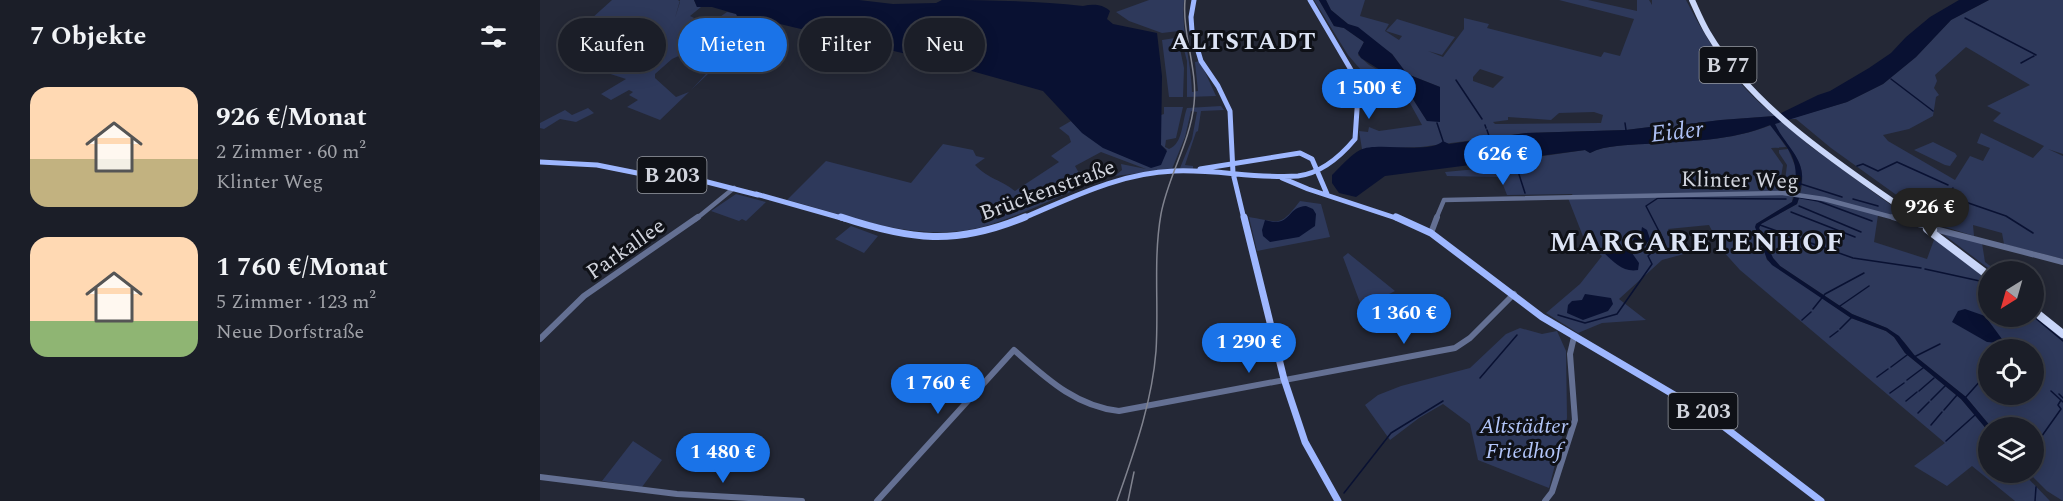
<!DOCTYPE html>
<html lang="de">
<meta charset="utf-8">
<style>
:root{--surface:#1b1e28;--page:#282b34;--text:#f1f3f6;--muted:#a0a2a8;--line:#393c45;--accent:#1a73e8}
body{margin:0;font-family:Spectral,serif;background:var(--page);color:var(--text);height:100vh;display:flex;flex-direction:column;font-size:22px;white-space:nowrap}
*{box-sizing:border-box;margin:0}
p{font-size:20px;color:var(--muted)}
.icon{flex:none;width:33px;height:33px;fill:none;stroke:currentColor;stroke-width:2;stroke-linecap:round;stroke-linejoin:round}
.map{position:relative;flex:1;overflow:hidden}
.details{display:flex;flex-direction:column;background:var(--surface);width:540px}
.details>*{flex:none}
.banner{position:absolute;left:18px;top:18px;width:570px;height:54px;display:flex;gap:12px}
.needle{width:39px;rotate:217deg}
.buttons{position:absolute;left:1438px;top:261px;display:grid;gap:12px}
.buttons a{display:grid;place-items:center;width:66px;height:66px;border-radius:50%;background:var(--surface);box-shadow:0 3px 15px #0003,0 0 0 2px var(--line);font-size:30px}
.price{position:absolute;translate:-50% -51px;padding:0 14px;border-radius:21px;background:var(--accent);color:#fff;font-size:20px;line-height:39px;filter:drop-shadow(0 2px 3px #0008)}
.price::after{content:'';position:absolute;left:50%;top:36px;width:18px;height:14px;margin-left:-9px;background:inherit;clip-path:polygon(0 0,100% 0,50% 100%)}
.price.on{background:#222;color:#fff}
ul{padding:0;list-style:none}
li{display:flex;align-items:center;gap:18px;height:150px;padding:0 30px}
li span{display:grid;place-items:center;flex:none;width:168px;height:120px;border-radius:18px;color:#555}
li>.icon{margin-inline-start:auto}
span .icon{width:72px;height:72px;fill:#fffc;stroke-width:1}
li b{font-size:26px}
h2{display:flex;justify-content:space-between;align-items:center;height:72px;padding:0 30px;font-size:26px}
.tag{padding:0 21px;border-radius:27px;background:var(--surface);box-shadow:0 3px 15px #0003,0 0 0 2px var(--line);font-size:21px;line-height:54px}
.tag.on{background:var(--accent);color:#fff}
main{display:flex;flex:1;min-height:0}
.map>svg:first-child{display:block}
.green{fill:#2e395b;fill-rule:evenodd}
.water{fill:#091132}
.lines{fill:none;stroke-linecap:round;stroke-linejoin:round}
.stream{stroke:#091132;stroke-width:1.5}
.minor-far1{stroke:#647093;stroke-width:4.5}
.minor{stroke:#647093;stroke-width:6}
.major-far1{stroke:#9eb7ff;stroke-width:5}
.major{stroke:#9eb7ff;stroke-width:7}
.highway-far1{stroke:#c9d6f9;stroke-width:6}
.highway{stroke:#c9d6f9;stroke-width:8}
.rail{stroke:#80838f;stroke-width:1.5}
.highway-bridge{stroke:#c9d6f9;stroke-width:8}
.labels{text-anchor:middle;stroke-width:6;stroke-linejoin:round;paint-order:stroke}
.shield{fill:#0f1117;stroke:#979aa2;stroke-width:1.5}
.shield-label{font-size:21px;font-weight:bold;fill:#d1d4dd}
.street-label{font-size:22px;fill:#d1d4dd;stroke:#0f1117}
.park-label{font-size:22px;font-style:italic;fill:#b3c6fa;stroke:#0f1117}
.far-district-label{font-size:24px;font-weight:bold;letter-spacing:1.5px;fill:#dde4f5;stroke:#0f1117}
.water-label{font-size:24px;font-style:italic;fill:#aec1f5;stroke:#0f1117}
.district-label{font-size:28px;font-weight:bold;letter-spacing:1.5px;fill:#dde4f5;stroke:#0f1117}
</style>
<main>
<section class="details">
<h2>7 Objekte<svg class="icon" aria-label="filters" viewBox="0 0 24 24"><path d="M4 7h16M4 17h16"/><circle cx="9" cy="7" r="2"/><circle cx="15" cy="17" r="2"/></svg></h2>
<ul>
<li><span style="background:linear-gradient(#ffd9b3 60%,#c2b280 0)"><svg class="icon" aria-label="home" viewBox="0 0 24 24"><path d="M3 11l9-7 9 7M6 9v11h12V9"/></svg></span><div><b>926 €/Monat</b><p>2 Zimmer · 60 m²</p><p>Klinter Weg</p></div></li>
<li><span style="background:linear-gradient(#ffd9b3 70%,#8fb573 0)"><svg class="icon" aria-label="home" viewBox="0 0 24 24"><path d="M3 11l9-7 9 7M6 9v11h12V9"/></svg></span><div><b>1 760 €/Monat</b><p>5 Zimmer · 123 m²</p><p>Neue Dorfstraße</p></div></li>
</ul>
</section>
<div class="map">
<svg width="1523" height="501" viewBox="0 0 1523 501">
<rect width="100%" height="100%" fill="#242836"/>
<path class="green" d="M72,0H138L140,2L135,18L140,0H154L157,7H161L150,16L154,18L153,19L154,35L187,12L197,14V16L201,15L230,21L195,54L188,55L151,90L181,58L174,55L173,52L167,55L158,47L132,59L115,74V78L136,97L149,92L120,120L87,107L98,100L89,95L93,92L89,90L71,100L61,94L86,79L58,70L75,53L78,41L84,32L83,23L51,19Z
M609,0H644C641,31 651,60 652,92L658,91L655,62L660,61L676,96L647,97V61L639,31L622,33L589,21L576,12Z
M774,0H779L794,26L804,28L824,42L818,55L829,65L864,85L887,121L900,87L867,74L852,54L808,24L791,10L786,0H825L820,16L849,24L845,31L859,40L862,36L846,31L857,19L915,37L902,55L888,51L903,57L924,29V18L949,24L947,28L1061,57L1064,52L1080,56L1094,19L1019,0H1048L1097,11V0H1109L1112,5V0H1146C1169,45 1195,84 1235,116L1181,120L1140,125L1131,129L1118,126L1086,130L986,133L881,147L822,149L819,131L828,132L829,127L839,131L882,125L861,87L832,73L827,77L808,55ZM940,69L964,77L953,88L933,81V77ZM1054,112L1063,115L1061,123L955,124L953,122L968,120V117L1011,120L1019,113Z
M1449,0H1523V154L1508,149L1523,156V259L1464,244L1462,233L1433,225L1434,236L1386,221V219L1369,204L1291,148L1256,119H1249L1307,102L1343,84L1376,57L1411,20ZM1426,47L1490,85L1447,106L1461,113L1453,121L1504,146L1493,158L1441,133L1437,143L1450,148L1443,161L1430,156L1415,180L1348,141L1343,135L1369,129L1393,116L1396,97L1399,95L1394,88L1397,81L1395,75Z
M635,38L638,39L644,68L643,97H629L622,40Z
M681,106L684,110L661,111L658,131L656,132L645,165L653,166V169L640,168L652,139L657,112L651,111L645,137L632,169L575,176L582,170L581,164L606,169L561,152L535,166L544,182L542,187C511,200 480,215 449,225C383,246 310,216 247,200L286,161L371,183L403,144L433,150L436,156L445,158L435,165C450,180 460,179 475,191L519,162L511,156L531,142L529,136L519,128L531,121C549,141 571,151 595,161L627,150L621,145V115L624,114V107H643L636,138L626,140L625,147L629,149C643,144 642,121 647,108Z
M48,108L54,113L36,122L20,119L4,129L0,128V123L25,110L32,115Z
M1241,121L1270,146L1373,221L1338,215L1334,242L1387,259L1395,237L1449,278V316H1494V314L1523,338V501L1507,491L1489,473L1494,472V428L1451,427L1426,397L1375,356L1364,342L1347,328L1312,314L1240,266L1233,258L1219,228L1221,224L1257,204C1272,162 1252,157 1234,124ZM1449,350H1494V394H1449Z
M1231,125L1246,147L1231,148L1243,165L1239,189H1244L1247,165L1239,153V150L1248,149L1257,170L1252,202L1216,224L1227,260L1311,318L1346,331L1354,337L1365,353L1421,399L1449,432V472L1483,473L1510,501H1475L1432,466L1407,486L1374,466L1405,443L1200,270L1182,250L1169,225L1128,229L1144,254L1122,260L1079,299L1106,320L1062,323L1038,333L1006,313L1040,284L1062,256L1046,244L1028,198H1034L1032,194L967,195L960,177L907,176L905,172L937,169L963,172L989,167L990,158L1045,150L1050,153C1065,145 1088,145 1105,144C1147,141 1192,141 1231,125Z
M1393,142L1415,153L1417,156L1410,166L1405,165L1374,150Z
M196,194L226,202L206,221L202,219L199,221L171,211Z
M760,201L781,204L790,237L717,251L709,217C741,222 739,228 760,201Z
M311,226L338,236L324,253L295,239Z
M1399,231L1442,243L1445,262L1457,271H1452Z
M808,253L855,291L822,308L803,257Z
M980,328L1002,334L1017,331L1026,351L1027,418L1009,488L938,460L930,424L903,404L879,418L850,440L825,405L838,395L861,386L930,368L966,334Z
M93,441L122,460L102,487L62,481Z"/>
<path class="water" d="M154,0H319L353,4L396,3L402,0C449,0 496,1 543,6C553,4 562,4 570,11L567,19L573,24L617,33L622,76L621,145L627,151L621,165L611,168L563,148L542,133L503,91L396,61L206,16H197L196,14L172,7H157Z
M779,0H786L791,10L808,24L818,27L852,54L867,74L900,87V122L887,121L864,85L821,58L818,53L824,42L804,28L794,26Z
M1419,0H1449L1411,20L1376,57L1343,84L1307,102L1235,124C1245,146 1271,163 1259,190H1255C1259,157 1249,150 1230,125C1192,141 1147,141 1105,144C1088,145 1065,145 1050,153L1045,150L845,176L816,197L799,193L792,183V175L795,172C802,165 811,155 820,150C837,141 889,155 903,141L909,144L986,133L1086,130L1118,126L1131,129L1140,125L1181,120L1235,116L1278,95L1290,91L1329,68L1351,53L1366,37L1390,17Z
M1254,197L1259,198L1257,204L1221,224L1219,228L1233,258L1240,266L1312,314L1347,328L1359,336L1375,356L1426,397L1451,427L1449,428V432L1421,399L1365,353L1354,337L1346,331L1311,318L1232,265L1227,259L1215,227L1216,224L1252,202Z
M766,206L773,209L776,214L775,226L759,237L730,242L723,236L722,230L725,220C752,228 746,207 766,206Z
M1102,227L1107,230L1110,239L1100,252L1092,253L1099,263L1098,270C1082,273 1072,260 1062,251L1063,241L1090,252L1094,237L1101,233Z
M1045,294L1071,298L1073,304L1068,311L1043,320L1027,313L1028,305L1032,301L1042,300Z
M1425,309L1445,316L1462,339L1458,343L1447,342L1412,322L1418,311Z"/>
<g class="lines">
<path class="stream" d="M1425,18L1496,55
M1481,63L1494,56
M1351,79L1393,111
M916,80L942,119
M897,123L903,141
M1085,123L1086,130
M945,125L946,128
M947,130L950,139
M974,159L985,193
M1317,166L1323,164L1338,171L1357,162L1408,185
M1261,184L1302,197
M1413,188L1408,195L1411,197L1466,216L1493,233
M1256,197L1278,201L1332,221
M1313,199L1338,206
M1259,206L1321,232
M1251,212L1315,237
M1220,225L1313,258L1381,268
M1385,269L1449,283
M1300,306L1329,286
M1273,309L1285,294L1324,273
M1018,315L1045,323L1077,314L1112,264L1108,256L1124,241L1106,206L1118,198L1246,199
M1493,316L1523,341
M1262,320L1271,312
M1300,329L1312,317
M1290,337L1298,331
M1374,357L1400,344
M1351,367L1367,355
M1337,377L1348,369
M940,378L977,335
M1367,380L1383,368
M1379,391L1394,378
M1511,391L1523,402
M1350,393L1364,383
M1519,394L1523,398
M1425,398L1442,379
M1391,400L1405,386
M1366,401L1377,392
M1404,410L1417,395
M1378,413L1389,402
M1391,425L1402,412
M1406,441L1435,415
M1494,443L1499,440L1521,409L1518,405L1521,400
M804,493L851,433L903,401
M1495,501L1496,487"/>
<path class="minor-far1" d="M156,219L194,188
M896,219L904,200L1243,193L1284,199L1359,219"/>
<path class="minor" d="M1353,217L1382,225
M1391,228L1523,262
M891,233L897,217
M0,339L44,296L158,217
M0,477L137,494L262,501
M337,501L474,350C506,378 535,406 579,411L915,348L930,338L974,294
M1005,501L1012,492L1035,420L1030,354L1034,337"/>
<path class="major-far1" d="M654,0L651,17L652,31L661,61L678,86L690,111L693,173L704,219
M0,162L57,165L102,174L140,175L218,195
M660,169L760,153L772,159L787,194
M742,178L768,189L859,219
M216,194L305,219
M481,219C531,198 579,173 634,171C675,169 717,179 758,176C782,173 800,157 815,139L818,95L814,75L770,0"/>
<path class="major" d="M301,217C370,240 416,246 485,217
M704,217L744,379L765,442L798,501
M856,217L891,233L1002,317L1170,416L1281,501"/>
<path class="highway-far1" d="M1152,0C1157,11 1162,23 1168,33C1214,111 1305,168 1378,219"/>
<path class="highway" d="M1375,217L1382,222
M1387,229L1449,276
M1494,311L1523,334"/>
<path class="rail" d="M577,501C594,452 612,403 616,351C619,305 613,259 621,214C628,176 650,143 654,104C658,69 642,35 645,0
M588,501L594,472"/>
<path class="highway-bridge" d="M1382,222L1393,230"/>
</g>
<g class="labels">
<g class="shield">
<rect x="1159.5" y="47" width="57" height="36" rx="4.5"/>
<rect x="97.5" y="157" width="69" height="36" rx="4.5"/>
<rect x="1128.5" y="393" width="69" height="36" rx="4.5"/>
</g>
<g class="shield-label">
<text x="1188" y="72">B 77</text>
<text x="132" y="182">B 203</text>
<text x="1163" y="418">B 203</text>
</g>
<g class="street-label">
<text transform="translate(1200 179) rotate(1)" y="8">Klinter Weg</text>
<text transform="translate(507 189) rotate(-20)" y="8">Brückenstraße</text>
<text transform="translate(85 248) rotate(-35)" y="8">Parkallee</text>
</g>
<g class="park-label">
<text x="984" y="433">Altstädter<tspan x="984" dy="25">Friedhof</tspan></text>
</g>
<g class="far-district-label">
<text x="704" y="49">ALTSTADT</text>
</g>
<g class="water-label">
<text transform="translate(1137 131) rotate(-6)" y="8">Eider</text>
</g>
<g class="district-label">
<text x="1157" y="251">MARGARETENHOF</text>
</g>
</g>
</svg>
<div class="buttons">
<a><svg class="needle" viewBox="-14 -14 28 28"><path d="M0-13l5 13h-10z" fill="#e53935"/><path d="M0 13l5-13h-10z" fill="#a0a2a8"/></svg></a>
<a><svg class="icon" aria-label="locate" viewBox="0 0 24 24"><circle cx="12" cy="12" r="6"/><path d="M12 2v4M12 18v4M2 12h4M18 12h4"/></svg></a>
<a><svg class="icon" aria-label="layers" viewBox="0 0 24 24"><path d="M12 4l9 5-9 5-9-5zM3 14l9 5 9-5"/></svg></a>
</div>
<b class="price" style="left:829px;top:120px">1 500 €</b>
<b class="price" style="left:963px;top:186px">626 €</b>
<b class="price on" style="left:1390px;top:239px">926 €</b>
<b class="price" style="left:864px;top:345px">1 360 €</b>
<b class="price" style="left:709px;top:374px">1 290 €</b>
<b class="price" style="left:398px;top:415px">1 760 €</b>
<b class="price" style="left:183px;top:484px">1 480 €</b>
<div class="banner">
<a class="tag">Kaufen</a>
<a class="tag on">Mieten</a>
<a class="tag">Filter</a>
<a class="tag">Neu</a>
</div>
</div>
</main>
